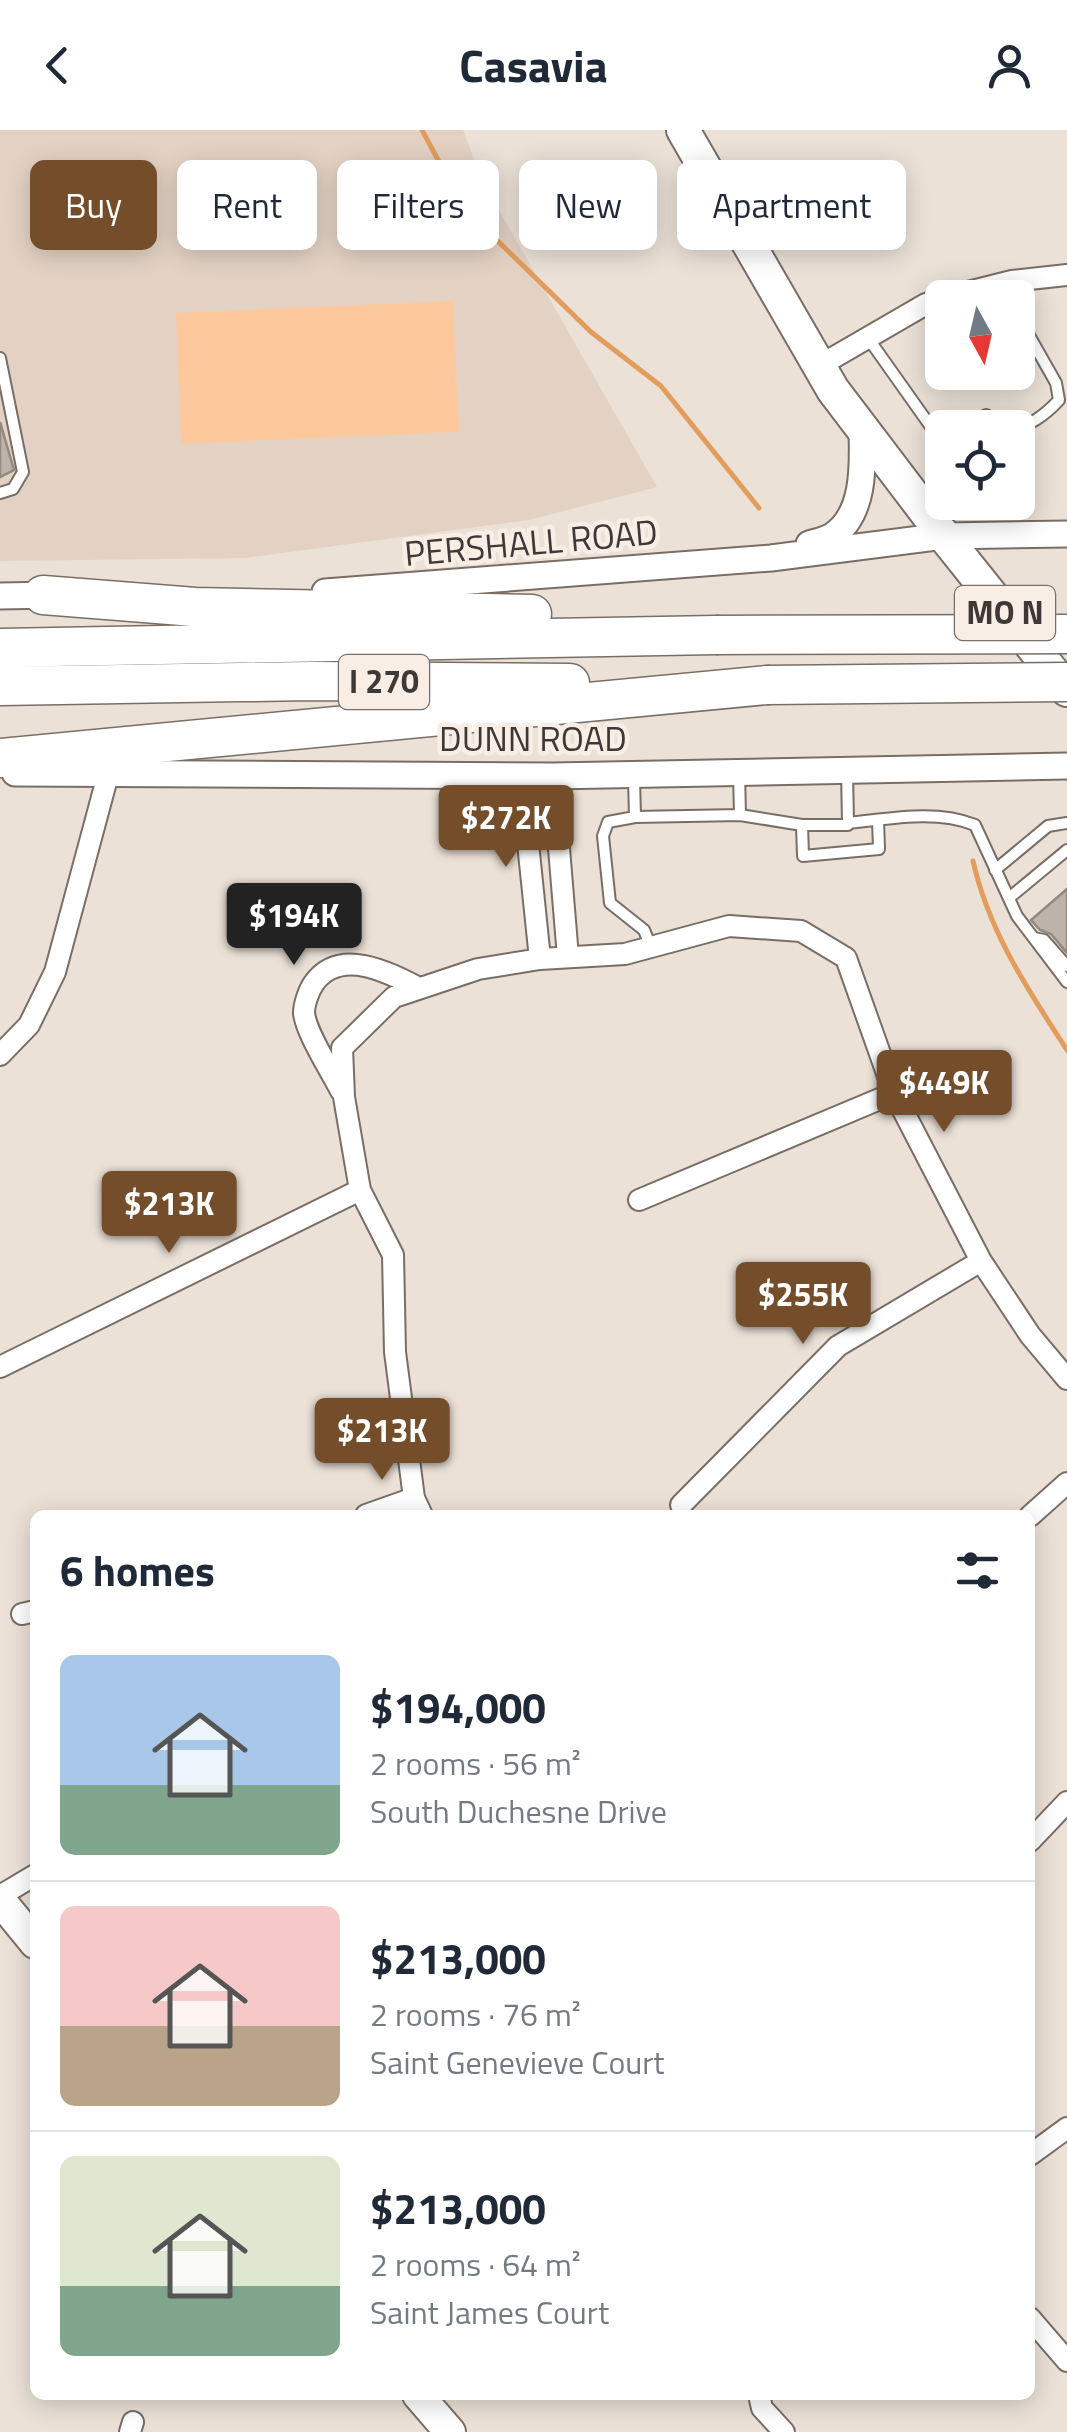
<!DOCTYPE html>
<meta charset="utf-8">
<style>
:root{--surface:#fff;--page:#f6f6f7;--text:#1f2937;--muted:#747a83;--line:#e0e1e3;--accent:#744e2a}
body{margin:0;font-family:"Titillium Web",sans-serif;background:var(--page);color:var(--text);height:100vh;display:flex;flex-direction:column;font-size:38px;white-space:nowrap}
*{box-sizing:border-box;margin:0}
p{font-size:32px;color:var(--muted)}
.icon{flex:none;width:55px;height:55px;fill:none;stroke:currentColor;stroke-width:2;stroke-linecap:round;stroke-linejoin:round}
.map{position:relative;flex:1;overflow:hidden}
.drawer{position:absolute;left:30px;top:1380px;width:1005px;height:890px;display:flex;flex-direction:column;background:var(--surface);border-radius:15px;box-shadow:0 5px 25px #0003}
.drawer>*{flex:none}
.hud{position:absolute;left:30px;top:30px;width:1008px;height:90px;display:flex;gap:20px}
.needle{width:65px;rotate:172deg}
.buttons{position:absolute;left:925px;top:150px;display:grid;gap:20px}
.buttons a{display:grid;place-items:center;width:110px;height:110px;border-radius:15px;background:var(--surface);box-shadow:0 5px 25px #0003;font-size:50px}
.price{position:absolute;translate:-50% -85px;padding:0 22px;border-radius:10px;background:var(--accent);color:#fff;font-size:32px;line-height:65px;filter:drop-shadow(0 2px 5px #0008)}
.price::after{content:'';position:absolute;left:50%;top:60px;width:30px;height:22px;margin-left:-15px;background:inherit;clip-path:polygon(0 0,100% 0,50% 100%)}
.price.on{background:#222;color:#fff}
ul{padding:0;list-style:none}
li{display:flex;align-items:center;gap:30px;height:250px;padding:0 30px}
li+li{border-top:2px solid var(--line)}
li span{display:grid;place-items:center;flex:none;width:280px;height:200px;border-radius:15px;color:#555}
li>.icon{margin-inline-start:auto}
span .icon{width:120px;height:120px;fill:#fffc;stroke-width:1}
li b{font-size:42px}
h2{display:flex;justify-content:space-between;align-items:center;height:120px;padding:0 30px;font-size:42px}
.pill{padding:0 35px;border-radius:15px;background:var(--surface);box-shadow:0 5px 25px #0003;font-size:35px;line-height:90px}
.pill.on{background:var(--accent);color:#fff}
header{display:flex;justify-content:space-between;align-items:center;height:130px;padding:0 30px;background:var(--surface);font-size:45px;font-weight:700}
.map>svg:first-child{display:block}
.built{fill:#e3d2c4}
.green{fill:#fdc99c}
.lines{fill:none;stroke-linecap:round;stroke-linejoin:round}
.stream{stroke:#e29d5d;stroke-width:5}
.building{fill:#beb3ab;stroke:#938981;stroke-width:2.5}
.service-casing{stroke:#786e66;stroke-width:14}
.minor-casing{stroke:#786e66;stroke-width:24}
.tertiary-casing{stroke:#786e66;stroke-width:29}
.secondary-casing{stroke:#786e66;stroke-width:34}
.primary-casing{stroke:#786e66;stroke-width:36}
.motorway-casing{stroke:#786e66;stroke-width:41}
.service{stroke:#fff;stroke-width:10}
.minor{stroke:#fff;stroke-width:20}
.tertiary{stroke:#fff;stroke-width:25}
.secondary{stroke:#fff;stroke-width:30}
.primary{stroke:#fff;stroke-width:32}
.motorway{stroke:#fff;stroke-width:38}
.motorway-bridge-casing{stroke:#786e66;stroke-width:41;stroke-linecap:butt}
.motorway-bridge{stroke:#fff;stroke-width:38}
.labels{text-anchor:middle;stroke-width:9;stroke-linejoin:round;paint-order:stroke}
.shield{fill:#f9eee5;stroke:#766f6a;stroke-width:2.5}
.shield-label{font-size:32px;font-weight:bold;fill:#3e3936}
.street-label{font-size:35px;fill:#3e3936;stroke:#f9eee5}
</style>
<header><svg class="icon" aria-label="back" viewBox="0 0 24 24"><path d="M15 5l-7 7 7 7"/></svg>Casavia<svg class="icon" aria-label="person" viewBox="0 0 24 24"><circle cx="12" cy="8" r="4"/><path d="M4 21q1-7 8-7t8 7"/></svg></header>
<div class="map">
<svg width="1067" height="2302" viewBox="0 0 1067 2302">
<rect width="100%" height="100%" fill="#ebe1d7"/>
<path class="built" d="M0,0H463L484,54L657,357L529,390L245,428L0,431Z"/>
<path class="green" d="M453,171L459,302L181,314L176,183Z"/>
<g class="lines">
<path class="stream" d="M422,0L464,78L591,202L661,256L759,378
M973,731C989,802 1028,860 1067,920"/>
</g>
<path class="building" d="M0,292L14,340L0,347Z
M1067,759V823L1051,804L1040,800L1031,790Z"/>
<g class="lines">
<g class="service-casing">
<path id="service" d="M868,208L936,304L942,303
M0,228L23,342L13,359L0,363
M958,298L986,285C993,288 1001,295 1008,297C1025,302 1048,282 1059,270L1056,253L1018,186
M847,641L848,693C889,689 936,679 975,695L1017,786L1067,852
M634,648L635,687
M740,685L802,695
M848,695H802L803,726L879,719L878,690
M995,740L1048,696L1067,693
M1009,768L1067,720
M1034,808L1044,810L1067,836
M651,817L644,800L610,773L603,706L608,692L635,687L740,685L739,643"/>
</g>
<g class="minor-casing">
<path id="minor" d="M944,168L1012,151L1067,145
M819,236L926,174L942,168
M521,646L540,829
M553,646L568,827
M0,925L29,895L55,842L109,641
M341,961C331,941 306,903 304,883C304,874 309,860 314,853C340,817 388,842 419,858
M639,1070L894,963
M0,1237L360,1060
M681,1375L838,1216L981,1131
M366,1385L414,1368
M422,1385L414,1368L395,1222L393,1125L360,1060L344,967L342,918L394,867L478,839L540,829L625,824L729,796L801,801L846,828L894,963L981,1131L1030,1205L1067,1249
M1030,1386L1067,1353
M22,1484L35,1481
M1030,1711L1067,1672
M0,1766L35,1745
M1030,2025L1067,1998
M1030,2188L1067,2231
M759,2265L762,2278L784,2302
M130,2302L133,2292"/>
</g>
<g class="tertiary-casing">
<path id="tertiary" d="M809,414C815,412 825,410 832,406C865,385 863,335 862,301
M325,462L771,428L944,406L1067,404
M0,466L55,465
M15,643L553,646L1067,636"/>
</g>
<g class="secondary-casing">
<path id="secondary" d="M0,1770L35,1813
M418,2265L450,2302"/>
</g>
<g class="primary-casing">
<path id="primary" d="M683,0L833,260L944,406L1067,560"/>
</g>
<g class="motorway-casing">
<path id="motorway" d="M43,465L195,477L532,484
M0,518L716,505
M0,556L310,551L570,553
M0,628L767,555"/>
</g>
<use href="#service" class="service"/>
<use href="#minor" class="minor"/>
<use href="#tertiary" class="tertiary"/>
<use href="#secondary" class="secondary"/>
<use href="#primary" class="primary"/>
<use href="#motorway" class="motorway"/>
<g class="motorway-bridge-casing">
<path id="motorway-bridge" d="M716,505L1067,504
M767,555L1067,552"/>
</g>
<use href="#motorway-bridge" class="motorway-bridge"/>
</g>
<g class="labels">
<g class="shield">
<rect x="955" y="456" width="100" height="54" rx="8"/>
<rect x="339" y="525" width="90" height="54" rx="8"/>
</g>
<g class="shield-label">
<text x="1005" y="494">MO N</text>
<text x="384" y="563">I 270</text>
</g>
<g class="street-label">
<text transform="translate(531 413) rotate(-5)" y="12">PERSHALL ROAD</text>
<text x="533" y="621">DUNN ROAD</text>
</g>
</g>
</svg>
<div class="buttons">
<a><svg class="needle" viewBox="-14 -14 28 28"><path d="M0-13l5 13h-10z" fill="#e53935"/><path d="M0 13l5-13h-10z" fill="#747a83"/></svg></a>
<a><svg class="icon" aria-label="locate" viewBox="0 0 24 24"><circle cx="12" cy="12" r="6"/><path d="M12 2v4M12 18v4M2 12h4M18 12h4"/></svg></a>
</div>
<b class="price" style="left:506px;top:740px">$272K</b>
<b class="price on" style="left:294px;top:838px">$194K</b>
<b class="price" style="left:944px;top:1005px">$449K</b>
<b class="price" style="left:169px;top:1126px">$213K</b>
<b class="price" style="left:803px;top:1217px">$255K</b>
<b class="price" style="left:382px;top:1353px">$213K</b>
<div class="hud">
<a class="pill on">Buy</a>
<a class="pill">Rent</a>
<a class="pill">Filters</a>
<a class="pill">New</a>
<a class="pill">Apartment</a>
</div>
<section class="drawer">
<h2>6 homes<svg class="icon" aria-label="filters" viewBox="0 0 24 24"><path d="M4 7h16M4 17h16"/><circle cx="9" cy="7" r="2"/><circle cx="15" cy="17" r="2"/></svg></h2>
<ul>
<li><span style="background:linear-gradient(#a9c7e8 65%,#7fa58c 0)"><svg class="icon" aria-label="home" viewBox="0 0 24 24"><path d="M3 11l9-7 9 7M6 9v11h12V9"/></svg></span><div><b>$194,000</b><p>2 rooms · 56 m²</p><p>South Duchesne Drive</p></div></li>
<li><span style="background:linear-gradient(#f6c9c9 60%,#b9a48a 0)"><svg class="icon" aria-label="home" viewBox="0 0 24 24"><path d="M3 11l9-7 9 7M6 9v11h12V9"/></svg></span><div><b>$213,000</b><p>2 rooms · 76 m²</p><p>Saint Genevieve Court</p></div></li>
<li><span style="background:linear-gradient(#dfe7d0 65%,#7fa58c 0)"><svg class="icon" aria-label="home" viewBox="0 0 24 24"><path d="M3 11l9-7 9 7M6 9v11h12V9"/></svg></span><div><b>$213,000</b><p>2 rooms · 64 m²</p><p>Saint James Court</p></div></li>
</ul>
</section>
</div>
